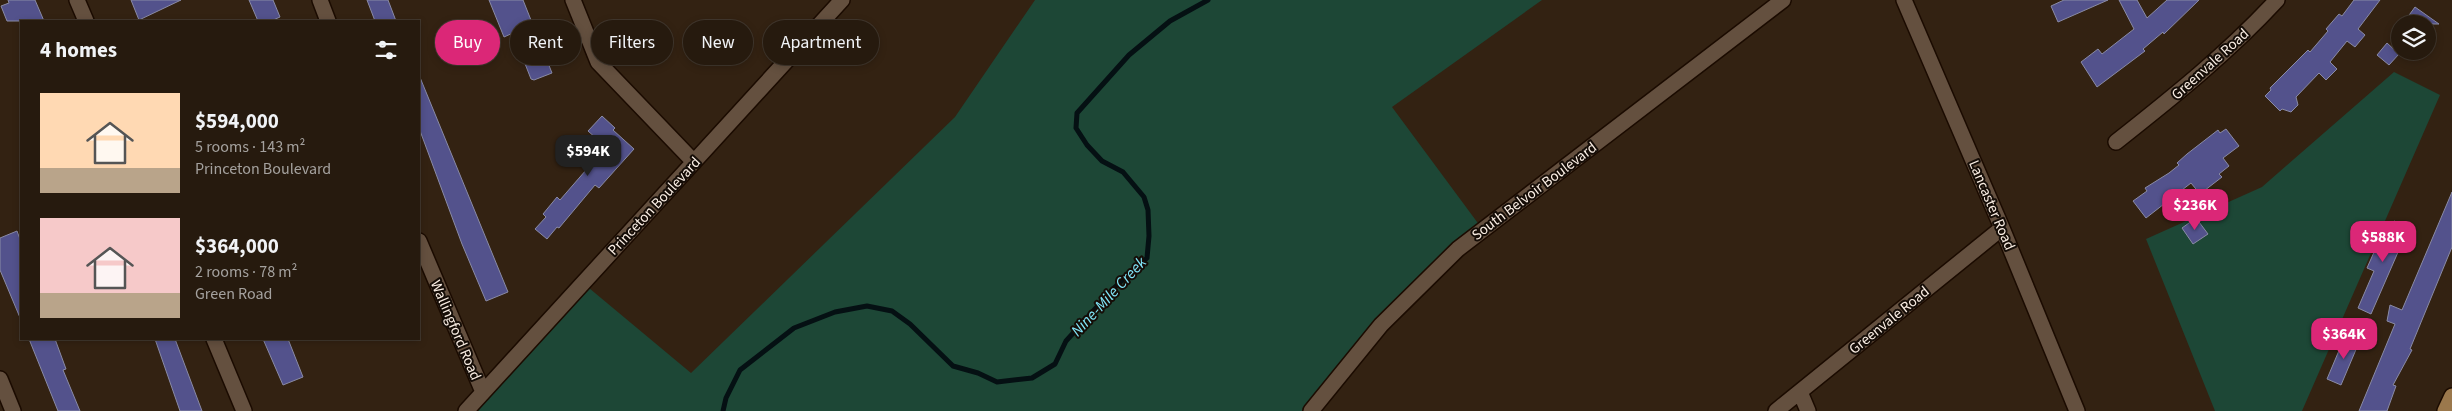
<!DOCTYPE html>
<meta charset="utf-8">
<style>
:root{--surface:#261a0e;--page:#32271c;--text:#f1f3f6;--muted:#a4a19e;--line:#42382e;--accent:#db2777}
body{margin:0;font-family:"Source Sans 3",sans-serif;background:var(--page);color:var(--text);height:100vh;display:flex;flex-direction:column;font-size:19px;white-space:nowrap}
*{box-sizing:border-box;margin:0}
p{font-size:16px;color:var(--muted)}
.icon{flex:none;width:28px;height:28px;fill:none;stroke:currentColor;stroke-width:2;stroke-linecap:round;stroke-linejoin:round}
.map{position:relative;flex:1;overflow:hidden}
.drawer{position:absolute;left:20px;top:20px;width:400px;height:320px;display:flex;flex-direction:column;background:var(--surface);border-radius:0px;box-shadow:0 2px 8px #0003,0 0 0 1px var(--line)}
.drawer>*{flex:none}
.hud{position:absolute;left:435px;top:20px;width:475px;height:45px;display:flex;gap:10px}
.controls{position:absolute;left:2391px;top:15px;display:grid;gap:10px}
.controls a{display:grid;place-items:center;width:45px;height:45px;border-radius:50%;background:var(--surface);box-shadow:0 2px 8px #0003,0 0 0 1px var(--line);font-size:25px}
.price{position:absolute;translate:-50% -42px;padding:0 11px;border-radius:10px;background:var(--accent);color:#fff;font-size:16px;line-height:32px;filter:drop-shadow(0 1px 2px #0008)}
.price::after{content:'';position:absolute;left:50%;top:30px;width:15px;height:11px;margin-left:-8px;background:inherit;clip-path:polygon(0 0,100% 0,50% 100%)}
.price.on{background:#222;color:#fff}
ul{padding:0;list-style:none}
li{display:flex;align-items:center;gap:15px;height:125px;padding:0 20px}
li span{display:grid;place-items:center;flex:none;width:140px;height:100px;border-radius:0px;color:#555}
li>.icon{margin-inline-start:auto}
span .icon{width:60px;height:60px;fill:#fffc;stroke-width:1}
li b{font-size:21px}
h2{display:flex;justify-content:space-between;align-items:center;height:60px;padding:0 20px;font-size:21px}
.chip{padding:0 18px;border-radius:22px;background:var(--surface);box-shadow:0 2px 8px #0003,0 0 0 1px var(--line);font-size:18px;line-height:45px}
.chip.on{background:var(--accent);color:#fff}
.map>svg:first-child{display:block}
.green{fill:#1d4736}
.lines{fill:none;stroke-linecap:round;stroke-linejoin:round}
.stream{stroke:#051013;stroke-width:5}
.building{fill:#53528c;stroke:#8a8ba5}
.minor-casing{stroke:#1b0b00;stroke-width:18}
.major-casing{stroke:#1b0b00;stroke-width:18}
.minor{stroke:#64503f;stroke-width:15}
.major{stroke:#9b784c;stroke-width:15}
.labels{text-anchor:middle;stroke-width:4;stroke-linejoin:round;paint-order:stroke}
.street-label{font-size:15px;fill:#faeee4;stroke:#150d07}
.water-label{font-size:16px;font-style:italic;fill:#81e6f9;stroke:#150d07}
</style>
<div class="map">
<svg width="2452" height="411" viewBox="0 0 2452 411">
<rect width="100%" height="100%" fill="#332212"/>
<path class="green" d="M1035,0H1542L1392,107L1483,230L1458,249L1311,411H466L583,283L691,373L955,117Z
M2394,72L2440,95L2302,411H2215L2146,239L2262,187Z"/>
<g class="lines">
<path class="stream" d="M723,411L726,398L740,370L794,328L835,312L867,306L892,311L910,324L953,366L978,373L997,382L1032,378L1055,364L1066,341L1115,287L1147,258L1149,236L1148,210L1144,197L1123,172L1102,161L1087,145L1076,128L1077,113L1129,55L1170,21L1208,0"/>
</g>
<path class="building" d="M8,0H35L44,21H7L1,6L9,3Z
M131,0H181L139,20Z
M249,0H273L280,17L271,21H258Z
M367,0H388L396,21H375Z
M489,0H523L552,73L534,80L531,79L513,33L504,37Z
M2064,0H2108L2058,22L2051,6Z
M2119,0H2137L2147,18L2167,0H2199L2164,34L2163,32L2143,49L2145,51L2097,87L2081,62L2098,49L2102,54L2134,29Z
M2354,0H2380L2358,29L2365,35L2355,47L2347,41L2330,62L2337,69L2326,80L2319,73L2296,97L2298,105L2291,112L2282,109L2280,111L2265,96L2271,90L2270,88L2308,50L2310,52L2328,31L2326,29L2339,14L2342,16Z
M2415,7L2439,24H2415L2407,18Z
M2387,43L2399,54L2389,65L2377,55Z
M419,75L508,292L486,301L462,244L419,128Z
M602,116L615,128L613,130L634,149L599,188L595,185L559,228L557,227L547,239L535,229L546,217L543,214L557,197L560,200L606,147L588,131Z
M2226,129L2239,146L2223,158L2229,166L2219,174L2222,177L2200,194L2191,183L2146,218L2133,201L2147,191L2145,188L2169,173L2179,165L2177,163L2187,154L2218,130L2220,133Z
M2452,192V247L2410,349L2412,350L2393,385L2396,386L2387,411H2359L2395,324L2387,321L2390,305L2402,310Z
M2196,218L2208,234L2193,244L2182,228Z
M2394,221L2409,227L2371,314L2358,308L2374,271L2367,268L2387,223L2392,225Z
M17,231L21,242V320L0,270V238Z
M2346,334L2360,340L2341,385L2327,379Z
M29,339H55L66,369L63,370L80,411H58Z
M155,339H175L202,411H180Z
M263,339H288L303,377L283,385Z"/>
<g class="lines">
<g class="minor-casing">
<path id="minor" d="M77,0L86,21
M320,0L328,21
M573,0L598,62L694,162
M1904,0L2002,228L2077,411
M2116,142C2173,97 2228,53 2277,0
M419,241L483,392
M214,339L244,411
M0,379L13,411
M1800,392L1808,411
M466,411L842,0
M1311,411L1381,325L1458,249L1783,0
M1776,411L2002,228"/>
</g>
<g class="major-casing">
<path id="major" d="M2445,411L2452,396"/>
</g>
<use href="#minor" class="minor"/>
<use href="#major" class="major"/>
</g>
<g class="labels">
<g class="street-label">
<text transform="translate(2210 64) rotate(-42)" y="5">Greenvale Road</text>
<text transform="translate(1534 191) rotate(-37)" y="5">South Belvoir Boulevard</text>
<text transform="translate(1992 205) rotate(67)" y="5">Lancaster Road</text>
<text transform="translate(654 206) rotate(-47)" y="5">Princeton Boulevard</text>
<text transform="translate(1889 320) rotate(-39)" y="5">Greenvale Road</text>
<text transform="translate(456 330) rotate(67)" y="5">Wallingford Road</text>
</g>
<g class="water-label">
<text transform="translate(1108 296) rotate(-47)" y="6">Nine-Mile Creek</text>
</g>
</g>
</svg>
<div class="controls">
<a><svg class="icon" aria-label="layers" viewBox="0 0 24 24"><path d="M12 4l9 5-9 5-9-5zM3 14l9 5 9-5"/></svg></a>
</div>
<b class="price on" style="left:588px;top:177px">$594K</b>
<b class="price" style="left:2195px;top:231px">$236K</b>
<b class="price" style="left:2383px;top:263px">$588K</b>
<b class="price" style="left:2344px;top:360px">$364K</b>
<div class="hud">
<a class="chip on">Buy</a>
<a class="chip">Rent</a>
<a class="chip">Filters</a>
<a class="chip">New</a>
<a class="chip">Apartment</a>
</div>
<section class="drawer">
<h2>4 homes<svg class="icon" aria-label="filters" viewBox="0 0 24 24"><path d="M4 7h16M4 17h16"/><circle cx="9" cy="7" r="2"/><circle cx="15" cy="17" r="2"/></svg></h2>
<ul>
<li><span style="background:linear-gradient(#ffd9b3 75%,#b9a48a 0)"><svg class="icon" aria-label="home" viewBox="0 0 24 24"><path d="M3 11l9-7 9 7M6 9v11h12V9"/></svg></span><div><b>$594,000</b><p>5 rooms · 143 m²</p><p>Princeton Boulevard</p></div></li>
<li><span style="background:linear-gradient(#f6c9c9 75%,#b9a48a 0)"><svg class="icon" aria-label="home" viewBox="0 0 24 24"><path d="M3 11l9-7 9 7M6 9v11h12V9"/></svg></span><div><b>$364,000</b><p>2 rooms · 78 m²</p><p>Green Road</p></div></li>
</ul>
</section>
</div>
